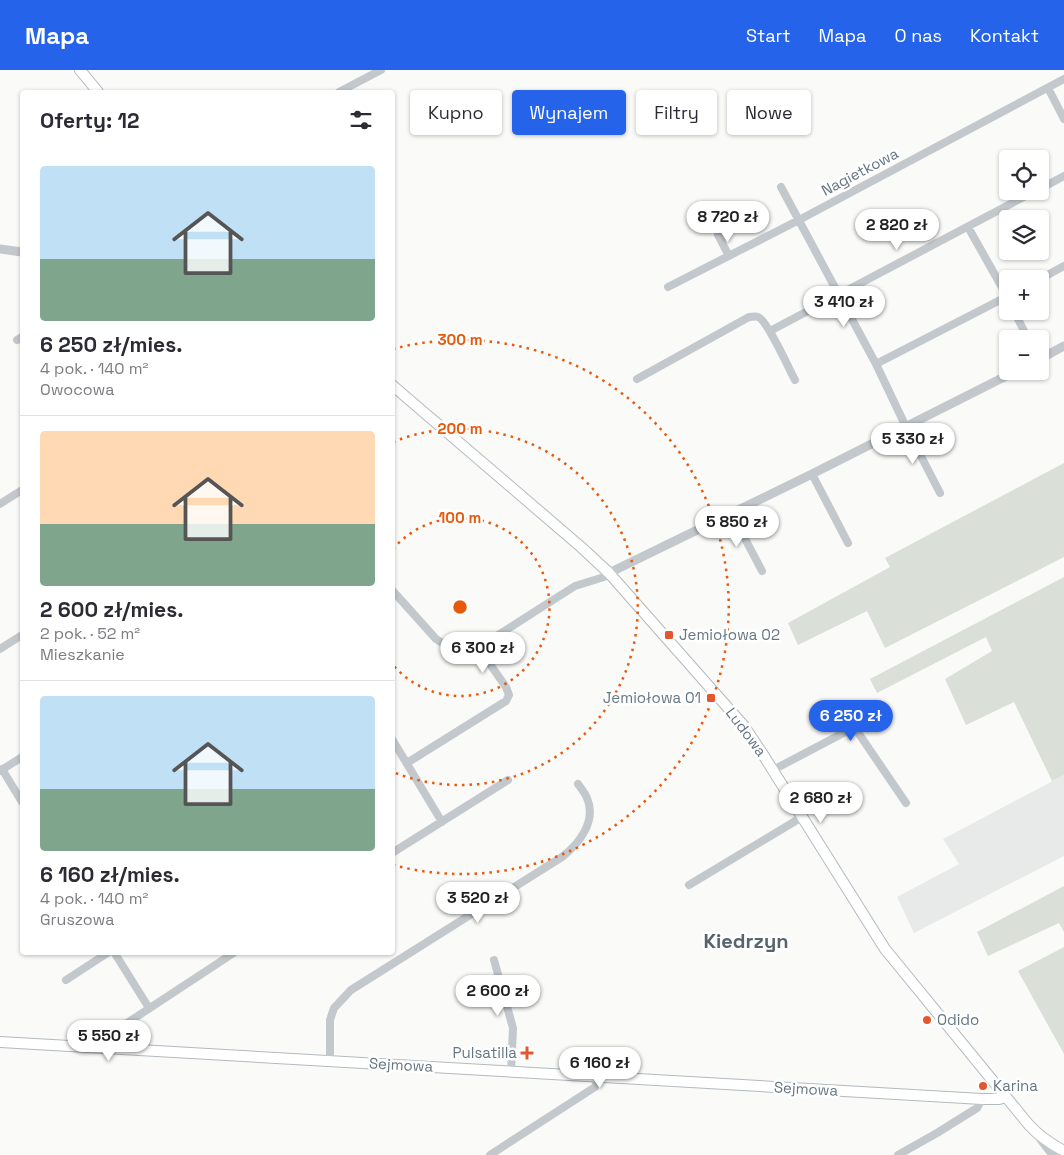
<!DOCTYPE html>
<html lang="pl">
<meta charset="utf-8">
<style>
:root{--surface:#fff;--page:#f7f7f7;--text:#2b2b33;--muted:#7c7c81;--line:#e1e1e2;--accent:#2563eb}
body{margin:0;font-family:"Space Grotesk",sans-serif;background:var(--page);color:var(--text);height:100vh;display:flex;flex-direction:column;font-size:19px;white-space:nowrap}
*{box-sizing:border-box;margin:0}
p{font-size:16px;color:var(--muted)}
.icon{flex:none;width:28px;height:28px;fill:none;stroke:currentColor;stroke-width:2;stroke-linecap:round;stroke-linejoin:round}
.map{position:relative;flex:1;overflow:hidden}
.side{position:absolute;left:20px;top:20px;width:375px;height:865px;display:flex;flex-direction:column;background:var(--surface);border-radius:5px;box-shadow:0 1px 4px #0004}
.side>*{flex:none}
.banner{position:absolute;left:410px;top:20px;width:475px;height:45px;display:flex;gap:10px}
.controls{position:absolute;left:999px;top:80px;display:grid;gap:10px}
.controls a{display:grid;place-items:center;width:50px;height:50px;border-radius:5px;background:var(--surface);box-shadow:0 1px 4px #0004;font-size:25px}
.price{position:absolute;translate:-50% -42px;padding:0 11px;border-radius:18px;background:#fff;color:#222;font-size:16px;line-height:32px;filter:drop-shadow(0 1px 2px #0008)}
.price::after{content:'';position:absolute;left:50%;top:30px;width:15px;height:11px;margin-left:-8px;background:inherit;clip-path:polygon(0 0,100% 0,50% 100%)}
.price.selected{background:var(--accent);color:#fff}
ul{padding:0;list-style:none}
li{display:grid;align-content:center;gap:10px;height:265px;padding:0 20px}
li+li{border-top:1px solid var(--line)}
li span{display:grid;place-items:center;height:155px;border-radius:5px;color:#555}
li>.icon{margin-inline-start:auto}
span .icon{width:90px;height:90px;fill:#fffc;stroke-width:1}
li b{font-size:21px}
h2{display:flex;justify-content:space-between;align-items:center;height:60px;padding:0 20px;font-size:21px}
.chip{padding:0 18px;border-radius:5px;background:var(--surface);box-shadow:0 1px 4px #0004;font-size:18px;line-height:45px}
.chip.selected{background:var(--accent);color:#fff}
header{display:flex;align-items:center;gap:30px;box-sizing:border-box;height:70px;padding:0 25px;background:var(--accent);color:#fff}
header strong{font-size:24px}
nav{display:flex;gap:28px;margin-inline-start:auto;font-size:18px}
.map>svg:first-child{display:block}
.built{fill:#e8e9e9}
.green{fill:#dadfd7}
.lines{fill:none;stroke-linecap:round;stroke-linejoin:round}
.secondary-casing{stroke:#b3babf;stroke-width:12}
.minor{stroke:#c3c8cc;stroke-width:8}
.tertiary{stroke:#c3c8cc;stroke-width:9}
.secondary{stroke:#fff;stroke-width:10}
.ring{fill:none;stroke:#e8590c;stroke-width:2.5;stroke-dasharray:2.5 5}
.poi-dot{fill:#e4572e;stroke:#fff;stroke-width:2}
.labels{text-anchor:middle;stroke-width:5;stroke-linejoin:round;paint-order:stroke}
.street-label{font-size:15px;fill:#657683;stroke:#fff}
.poi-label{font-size:15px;fill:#657683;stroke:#fff;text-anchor:start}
.district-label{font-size:20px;font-weight:bold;fill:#57646e;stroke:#fff}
.centre{fill:#e8590c;stroke:#fff;stroke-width:2.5}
.ring-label{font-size:15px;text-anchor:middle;font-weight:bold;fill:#e8590c;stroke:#fff;stroke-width:5;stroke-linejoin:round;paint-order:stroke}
</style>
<header>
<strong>Mapa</strong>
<nav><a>Start</a><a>Mapa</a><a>O nas</a><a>Kontakt</a></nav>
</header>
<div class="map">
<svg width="1064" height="1085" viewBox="0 0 1064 1085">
<rect width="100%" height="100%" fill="#fafaf8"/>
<path class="built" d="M1064,705V786L914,863L897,827L959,794L943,769Z"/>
<path class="green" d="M1064,393V487L885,578L867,541L798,575L788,553L890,497L885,488Z
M1064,507V705L1052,711L1014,632L966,655L945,609L992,581L986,567L877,623L870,609Z
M1064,816V862L1059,853L988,886L977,862Z
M1064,877V984L1018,901Z"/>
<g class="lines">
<g class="secondary-casing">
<path id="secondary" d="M80,0L98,22
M392,315L581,477L609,503L744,656L762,683L885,879L1029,1055C1040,1067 1051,1074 1064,1081
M0,972L982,1029H999L1006,1027"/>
</g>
<path class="minor" d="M1048,18L1064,49
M339,22L381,0
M781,117L876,294L906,357L940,423
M1040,119L1064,106
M968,157L1008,228
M718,165L729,186
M1040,209L1064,196
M668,217L799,150L1064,9
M1014,241L1028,269
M770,261L1035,121
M17,270L22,267
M876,294L1008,226
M637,309L749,247C751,247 756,246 758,247C767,250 789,299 795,310
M812,404L848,473
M0,434L22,420
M732,444L762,501
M392,520L436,569C447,577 457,580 470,583L575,516L604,507L609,503
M0,579L22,565
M392,669L442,752
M407,693L506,631L509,625L506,617L492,597L481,577
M2,699L22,732
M773,700L851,659L857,661L906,733
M0,701L22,687
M392,783L508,710
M689,815L802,747
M114,882L149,938
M494,890L513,958L511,1002
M66,910L109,882
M96,978C99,965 107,965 118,959L235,882
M330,991V950L334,938L351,920L562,787C579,774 597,751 587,728C585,723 581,718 578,714
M490,1085L595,1017L599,1007
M898,1085L937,1063L977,1038L982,1029"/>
<path class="tertiary" d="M0,179L22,182
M1040,289L1064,276
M609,503L812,404L1016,301
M1040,1068L1053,1085"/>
<use href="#secondary" class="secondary"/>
</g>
<g class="ring">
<path d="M393 479A89 89 0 1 1 393 595"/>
<path d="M393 372A178 178 0 1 1 393 702"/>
<path d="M393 279A267 267 0 1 1 393 795"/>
</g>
<g class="poi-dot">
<rect x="664" y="560" width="10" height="10" rx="2.5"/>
<rect x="706" y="623" width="10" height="10" rx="2.5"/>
<circle cx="927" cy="950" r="5"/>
<path d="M524.5 975.5h5v5h5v5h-5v5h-5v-5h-5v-5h5z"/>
<circle cx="983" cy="1016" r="5"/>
</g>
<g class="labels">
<g class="street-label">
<text transform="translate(860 102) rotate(-28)" y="5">Nagietkowa</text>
<text transform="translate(746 662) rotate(53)" y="5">Ludowa</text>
<text transform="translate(401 995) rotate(3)" y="5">Sejmowa</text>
<text transform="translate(806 1019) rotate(3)" y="5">Sejmowa</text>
</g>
<g class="poi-label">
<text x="679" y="570">Jemiołowa 02</text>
<text x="701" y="633" text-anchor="end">Jemiołowa 01</text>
<text x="937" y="955">Odido</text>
<text x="517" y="988" text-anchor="end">Pulsatilla</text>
<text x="993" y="1021">Karina</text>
</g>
<g class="district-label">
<text x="746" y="878">Kiedrzyn</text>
</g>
</g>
<circle cx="460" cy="537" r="8" class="centre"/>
<g class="ring-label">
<text x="460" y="275">300 m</text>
<text x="460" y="364">200 m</text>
<text x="460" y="453">100 m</text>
</g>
</svg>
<div class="controls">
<a><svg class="icon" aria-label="locate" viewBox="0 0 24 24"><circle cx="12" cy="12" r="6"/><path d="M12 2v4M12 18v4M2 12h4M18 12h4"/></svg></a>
<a><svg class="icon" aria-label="layers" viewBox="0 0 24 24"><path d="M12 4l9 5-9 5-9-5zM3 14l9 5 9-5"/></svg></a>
<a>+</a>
<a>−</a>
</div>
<b class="price" style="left:728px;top:173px">8 720 zł</b>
<b class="price" style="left:897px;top:181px">2 820 zł</b>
<b class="price" style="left:844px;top:258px">3 410 zł</b>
<b class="price" style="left:913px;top:395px">5 330 zł</b>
<b class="price" style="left:737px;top:478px">5 850 zł</b>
<b class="price" style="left:483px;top:604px">6 300 zł</b>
<b class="price selected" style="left:851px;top:672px">6 250 zł</b>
<b class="price" style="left:821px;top:754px">2 680 zł</b>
<b class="price" style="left:478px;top:854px">3 520 zł</b>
<b class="price" style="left:498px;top:947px">2 600 zł</b>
<b class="price" style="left:109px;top:992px">5 550 zł</b>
<b class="price" style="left:600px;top:1019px">6 160 zł</b>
<div class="banner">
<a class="chip">Kupno</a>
<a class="chip selected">Wynajem</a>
<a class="chip">Filtry</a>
<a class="chip">Nowe</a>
</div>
<section class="side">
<h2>Oferty: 12<svg class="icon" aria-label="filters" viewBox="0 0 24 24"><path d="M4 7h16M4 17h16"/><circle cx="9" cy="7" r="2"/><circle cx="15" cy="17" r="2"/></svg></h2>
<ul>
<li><span style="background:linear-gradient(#bfe0f5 60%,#7fa58c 0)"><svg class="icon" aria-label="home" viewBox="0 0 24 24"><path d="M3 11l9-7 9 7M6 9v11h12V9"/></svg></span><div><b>6 250 zł/mies.</b><p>4 pok. · 140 m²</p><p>Owocowa</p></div></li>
<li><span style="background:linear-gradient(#ffd9b3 60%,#7fa58c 0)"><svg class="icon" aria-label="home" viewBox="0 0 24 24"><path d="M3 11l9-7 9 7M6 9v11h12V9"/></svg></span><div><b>2 600 zł/mies.</b><p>2 pok. · 52 m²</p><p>Mieszkanie</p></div></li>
<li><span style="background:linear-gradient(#bfe0f5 60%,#7fa58c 0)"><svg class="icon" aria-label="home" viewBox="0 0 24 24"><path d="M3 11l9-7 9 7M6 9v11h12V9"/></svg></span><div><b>6 160 zł/mies.</b><p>4 pok. · 140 m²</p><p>Gruszowa</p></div></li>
</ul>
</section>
</div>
